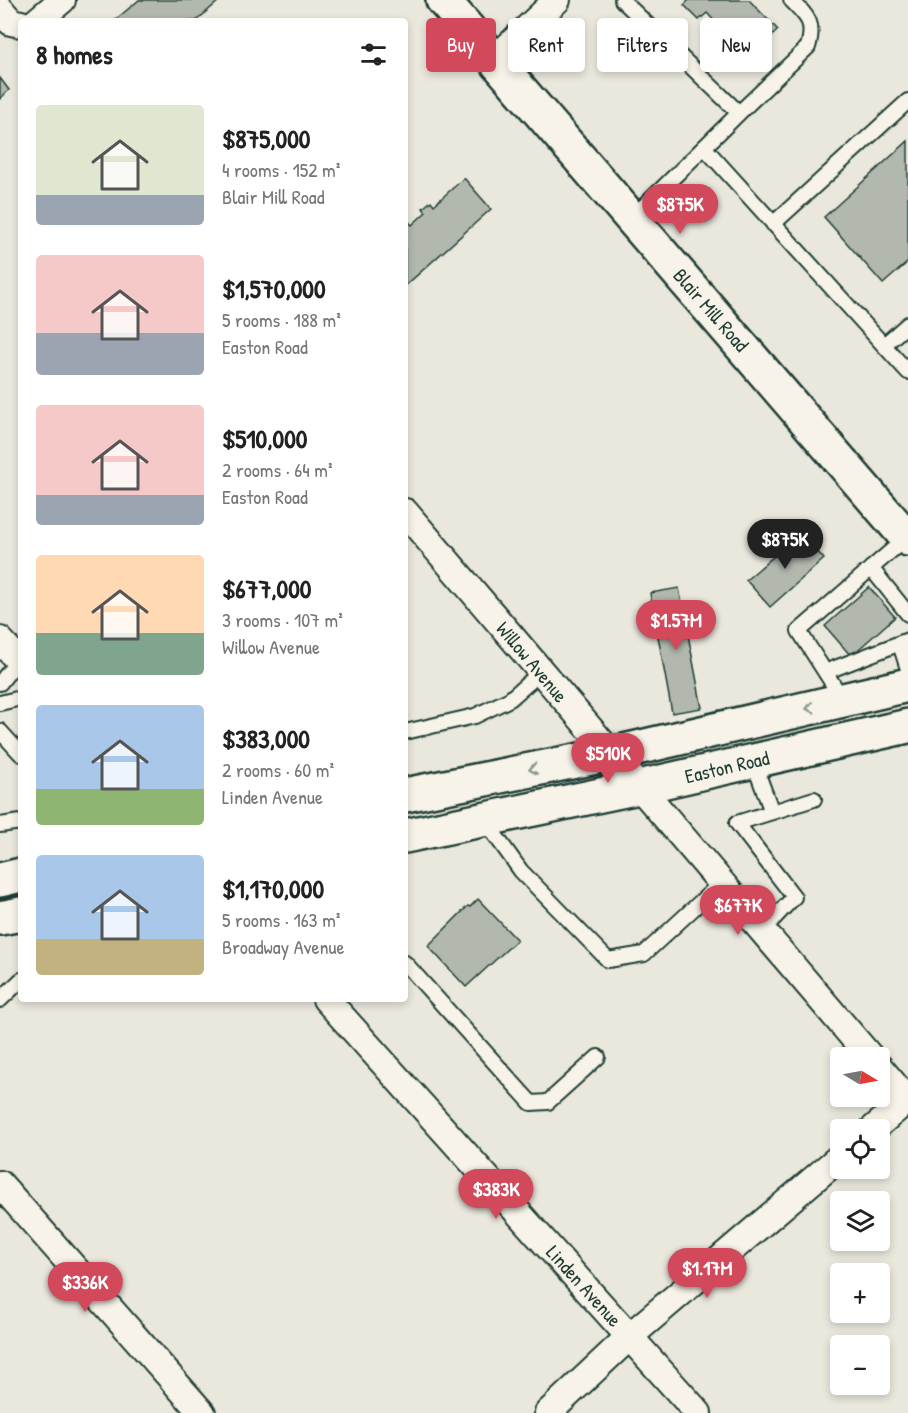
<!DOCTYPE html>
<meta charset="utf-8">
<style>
:root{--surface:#fff;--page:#f2f2f2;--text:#222;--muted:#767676;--accent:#d1495b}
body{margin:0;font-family:"Patrick Hand",sans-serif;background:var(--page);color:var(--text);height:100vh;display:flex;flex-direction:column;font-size:22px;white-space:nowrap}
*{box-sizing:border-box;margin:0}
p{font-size:20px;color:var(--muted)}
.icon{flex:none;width:33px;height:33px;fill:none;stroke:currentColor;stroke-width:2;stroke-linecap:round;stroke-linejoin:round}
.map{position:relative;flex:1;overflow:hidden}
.sheet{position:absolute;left:18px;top:18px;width:390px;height:984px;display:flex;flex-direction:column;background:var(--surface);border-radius:6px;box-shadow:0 3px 9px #0003}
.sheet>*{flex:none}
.hud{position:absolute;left:426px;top:18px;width:392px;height:54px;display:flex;gap:12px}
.needle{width:39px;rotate:100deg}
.tools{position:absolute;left:830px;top:1047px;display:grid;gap:12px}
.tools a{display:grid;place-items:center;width:60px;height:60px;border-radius:6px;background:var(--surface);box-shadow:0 3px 9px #0003;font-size:30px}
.price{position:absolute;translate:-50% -51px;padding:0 14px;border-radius:21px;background:var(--accent);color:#fff;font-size:20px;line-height:39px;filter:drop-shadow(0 2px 3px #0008)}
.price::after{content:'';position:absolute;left:50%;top:36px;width:18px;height:14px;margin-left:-9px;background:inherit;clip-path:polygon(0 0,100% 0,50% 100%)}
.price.current{background:#222;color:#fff}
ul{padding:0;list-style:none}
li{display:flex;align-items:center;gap:18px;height:150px;padding:0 18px}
li span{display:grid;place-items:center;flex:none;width:168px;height:120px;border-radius:6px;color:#555}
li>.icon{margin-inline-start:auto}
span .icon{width:72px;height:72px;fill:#fffc;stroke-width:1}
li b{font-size:26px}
h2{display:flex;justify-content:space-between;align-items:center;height:72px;padding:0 18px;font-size:26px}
.pill{padding:0 21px;border-radius:6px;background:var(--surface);box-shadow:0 3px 9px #0003;font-size:21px;line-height:54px}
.pill.current{background:var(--accent);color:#fff}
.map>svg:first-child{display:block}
.building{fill:#b2b8ae;stroke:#1f3d34;stroke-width:1.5}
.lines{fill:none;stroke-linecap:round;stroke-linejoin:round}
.service-casing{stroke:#1f3d34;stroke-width:18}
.minor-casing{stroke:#1f3d34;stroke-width:30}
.secondary-casing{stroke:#1f3d34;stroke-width:38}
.trunk-casing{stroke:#1f3d34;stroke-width:38}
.service{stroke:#f7f3e8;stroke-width:14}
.minor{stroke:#f7f3e8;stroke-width:26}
.secondary{stroke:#f7f3e8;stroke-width:33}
.trunk{stroke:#f7f3e8;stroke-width:33}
.oneway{stroke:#8b988e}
.labels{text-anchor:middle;stroke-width:4.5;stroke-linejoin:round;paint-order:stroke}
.street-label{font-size:20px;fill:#1f3d34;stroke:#f7f3e8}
</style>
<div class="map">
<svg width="908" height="1413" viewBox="0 0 908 1413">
<rect width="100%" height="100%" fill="#eae8dd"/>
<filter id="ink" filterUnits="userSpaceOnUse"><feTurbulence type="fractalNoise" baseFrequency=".0167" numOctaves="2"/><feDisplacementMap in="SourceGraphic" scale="12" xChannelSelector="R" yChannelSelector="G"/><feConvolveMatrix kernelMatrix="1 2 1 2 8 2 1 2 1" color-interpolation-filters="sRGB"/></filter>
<g filter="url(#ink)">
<path class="building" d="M139,0H220L196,21H114Z
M689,0H749L778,30L749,58L707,13L699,20L684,5Z
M0,78L9,90L0,99Z
M908,141V262L883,284L824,217Z
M464,178L491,209L405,286V218L412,225L426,212L423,208L431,201L434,205Z
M801,533L824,559L770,607L746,580Z
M869,587L895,617L851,656L825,626Z
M679,588L702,708L672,713L650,593Z
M478,899L517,940L466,987L428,946L468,906L470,907Z"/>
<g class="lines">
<g class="service-casing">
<path id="service" d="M622,0L739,113L808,47C815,23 808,17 791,0
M704,147L908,372
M632,218L739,113
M773,224L908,101
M884,345L908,324
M871,568L908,614
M900,644L908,669
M825,672L908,640
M0,683L18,660
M843,700L799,631L906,538
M0,703L21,698
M0,731L21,754
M405,732L475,716L510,699L541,672
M753,761L772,812
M485,821L521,871L608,960L644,954L721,883
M0,825L21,822
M762,931L794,897L737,823L814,799
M405,963L531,1103L548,1102L598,1057
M0,1000L21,980"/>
</g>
<g class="minor-casing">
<path id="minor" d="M0,9L11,22L21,24
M37,21L62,0
M495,59L557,0
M405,512L871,1058
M0,640L21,663
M326,999L698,1413
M879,1067L908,1101
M872,1130L908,1099
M0,1184L202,1413
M548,1413L630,1336L840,1157"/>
</g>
<g class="secondary-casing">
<path id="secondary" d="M443,0L908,539"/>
</g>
<g class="trunk-casing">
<path id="trunk" d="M405,795L611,754L908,685
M405,836L639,787L908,726
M0,880L21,875
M0,918L21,914"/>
</g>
<use href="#service" class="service"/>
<use href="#minor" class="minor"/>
<use href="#secondary" class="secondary"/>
<use href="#trunk" class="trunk"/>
</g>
<defs><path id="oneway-chevron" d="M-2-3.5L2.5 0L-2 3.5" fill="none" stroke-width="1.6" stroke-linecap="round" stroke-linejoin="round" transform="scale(1.5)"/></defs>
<g class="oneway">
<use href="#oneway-chevron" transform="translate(810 708) rotate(167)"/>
<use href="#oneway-chevron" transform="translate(533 769) rotate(169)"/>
</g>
</g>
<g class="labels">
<g class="street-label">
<text transform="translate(711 310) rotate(49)" y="7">Blair Mill Road</text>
<text transform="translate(532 662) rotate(50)" y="7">Willow Avenue</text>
<text transform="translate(727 767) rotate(-13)" y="7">Easton Road</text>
<text transform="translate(584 1286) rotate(48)" y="7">Linden Avenue</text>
</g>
</g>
</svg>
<div class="tools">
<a><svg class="needle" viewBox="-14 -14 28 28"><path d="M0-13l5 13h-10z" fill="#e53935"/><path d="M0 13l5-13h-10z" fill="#767676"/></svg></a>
<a><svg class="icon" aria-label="locate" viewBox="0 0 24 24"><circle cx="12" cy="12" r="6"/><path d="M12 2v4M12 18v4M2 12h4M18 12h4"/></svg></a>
<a><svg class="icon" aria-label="layers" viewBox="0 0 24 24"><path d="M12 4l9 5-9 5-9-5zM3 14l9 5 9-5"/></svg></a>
<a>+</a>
<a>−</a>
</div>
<b class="price" style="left:680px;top:235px">$875K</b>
<b class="price current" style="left:785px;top:570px">$875K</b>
<b class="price" style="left:676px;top:651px">$1.57M</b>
<b class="price" style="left:608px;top:784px">$510K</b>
<b class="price" style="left:738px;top:936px">$677K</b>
<b class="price" style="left:496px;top:1220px">$383K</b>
<b class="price" style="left:707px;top:1299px">$1.17M</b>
<b class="price" style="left:85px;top:1313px">$336K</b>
<div class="hud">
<a class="pill current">Buy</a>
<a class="pill">Rent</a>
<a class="pill">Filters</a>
<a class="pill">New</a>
</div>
<section class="sheet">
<h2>8 homes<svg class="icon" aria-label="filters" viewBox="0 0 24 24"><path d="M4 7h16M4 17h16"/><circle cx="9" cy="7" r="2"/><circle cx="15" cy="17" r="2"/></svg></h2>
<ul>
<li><span style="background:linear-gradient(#dfe7d0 75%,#9aa5b1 0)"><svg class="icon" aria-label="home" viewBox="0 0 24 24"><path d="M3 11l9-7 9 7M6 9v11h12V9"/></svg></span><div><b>$875,000</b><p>4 rooms · 152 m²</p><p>Blair Mill Road</p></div></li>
<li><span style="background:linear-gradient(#f6c9c9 65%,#9aa5b1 0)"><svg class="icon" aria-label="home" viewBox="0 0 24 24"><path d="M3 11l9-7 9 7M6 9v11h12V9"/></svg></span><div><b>$1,570,000</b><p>5 rooms · 188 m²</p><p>Easton Road</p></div></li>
<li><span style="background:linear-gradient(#f6c9c9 75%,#9aa5b1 0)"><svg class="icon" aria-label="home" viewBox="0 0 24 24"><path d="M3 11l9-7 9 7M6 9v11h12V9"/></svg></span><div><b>$510,000</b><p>2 rooms · 64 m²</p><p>Easton Road</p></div></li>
<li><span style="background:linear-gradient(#ffd9b3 65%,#7fa58c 0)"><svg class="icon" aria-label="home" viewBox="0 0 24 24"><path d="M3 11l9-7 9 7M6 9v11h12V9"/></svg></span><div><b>$677,000</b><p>3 rooms · 107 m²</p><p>Willow Avenue</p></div></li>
<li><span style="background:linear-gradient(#a9c7e8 70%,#8fb573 0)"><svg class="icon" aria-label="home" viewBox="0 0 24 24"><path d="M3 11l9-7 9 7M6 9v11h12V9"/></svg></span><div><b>$383,000</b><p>2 rooms · 60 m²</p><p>Linden Avenue</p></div></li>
<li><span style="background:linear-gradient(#a9c7e8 70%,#c2b280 0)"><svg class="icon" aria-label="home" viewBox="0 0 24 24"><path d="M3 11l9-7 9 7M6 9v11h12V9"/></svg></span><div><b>$1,170,000</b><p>5 rooms · 163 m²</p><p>Broadway Avenue</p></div></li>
</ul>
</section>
</div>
